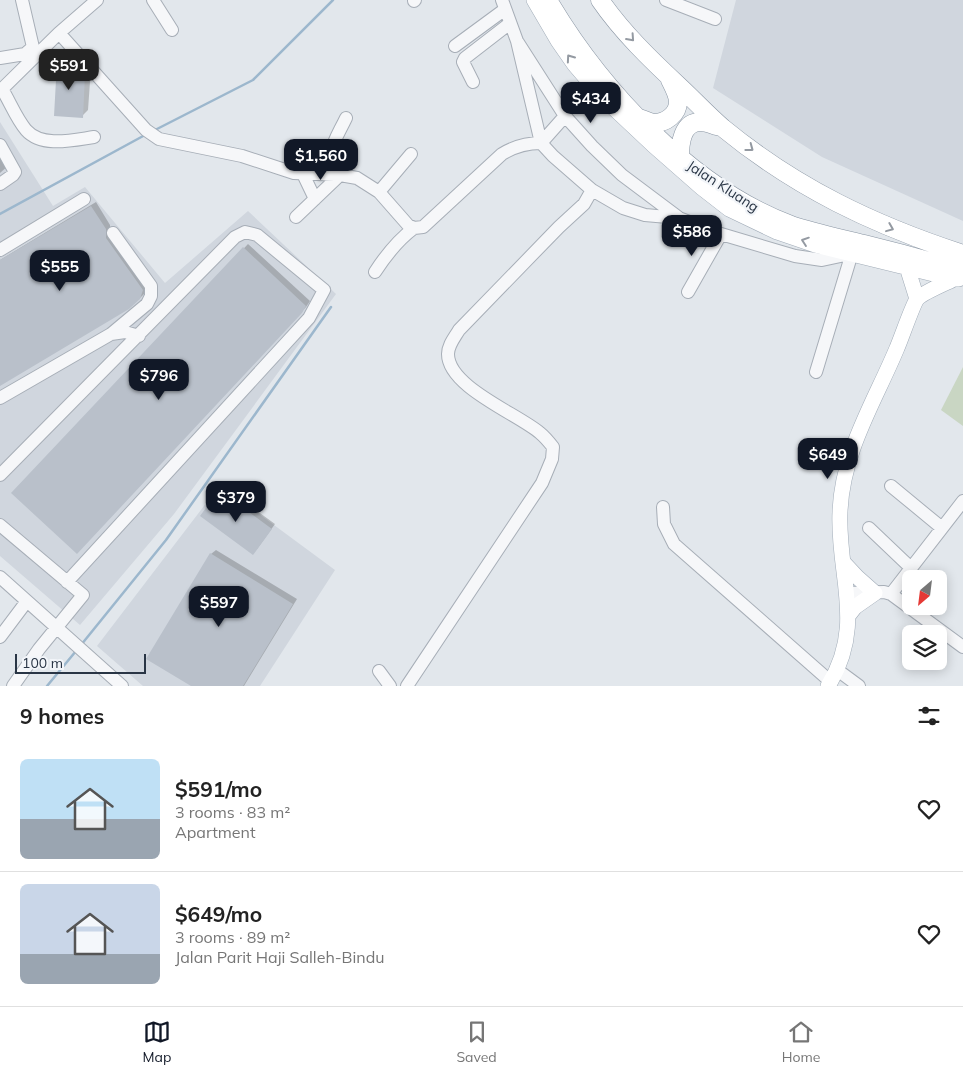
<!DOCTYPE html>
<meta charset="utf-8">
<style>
:root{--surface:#fff;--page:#f6f6f6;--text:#222;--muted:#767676;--line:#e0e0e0;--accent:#111827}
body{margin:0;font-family:Mulish,sans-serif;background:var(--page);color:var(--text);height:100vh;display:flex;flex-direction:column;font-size:19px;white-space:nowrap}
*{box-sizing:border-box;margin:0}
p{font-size:16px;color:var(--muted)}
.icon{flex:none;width:28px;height:28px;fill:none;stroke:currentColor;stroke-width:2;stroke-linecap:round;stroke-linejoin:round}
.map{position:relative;height:686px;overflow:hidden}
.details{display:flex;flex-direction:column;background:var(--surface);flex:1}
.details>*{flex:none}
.needle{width:32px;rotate:208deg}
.fabs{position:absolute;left:902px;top:570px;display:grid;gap:10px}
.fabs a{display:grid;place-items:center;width:45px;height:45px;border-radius:8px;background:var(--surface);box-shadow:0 2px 12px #0003;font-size:25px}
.scale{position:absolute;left:15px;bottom:12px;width:131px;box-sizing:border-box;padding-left:5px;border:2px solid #293545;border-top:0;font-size:14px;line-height:18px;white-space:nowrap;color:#293545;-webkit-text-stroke:4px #f2f5f9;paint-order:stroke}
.price{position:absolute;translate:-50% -42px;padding:0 11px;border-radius:10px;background:var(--accent);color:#fff;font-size:16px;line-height:32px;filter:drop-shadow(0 1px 2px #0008)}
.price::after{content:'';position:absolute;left:50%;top:30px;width:15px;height:11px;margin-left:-8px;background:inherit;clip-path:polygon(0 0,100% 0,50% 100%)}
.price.on{background:#222;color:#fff}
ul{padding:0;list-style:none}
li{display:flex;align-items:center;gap:15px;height:125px;padding:0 20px}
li+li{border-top:1px solid var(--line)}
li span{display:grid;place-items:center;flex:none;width:140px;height:100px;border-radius:8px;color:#555}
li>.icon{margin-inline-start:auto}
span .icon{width:60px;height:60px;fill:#fffc;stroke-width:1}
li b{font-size:21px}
h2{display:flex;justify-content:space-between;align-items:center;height:60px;padding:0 20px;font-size:21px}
.tab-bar{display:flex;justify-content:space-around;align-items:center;height:70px;border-top:1px solid var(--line);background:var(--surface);font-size:14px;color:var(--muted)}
.tab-bar a{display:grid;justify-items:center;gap:2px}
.tab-bar .on{color:var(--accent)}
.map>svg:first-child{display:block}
.built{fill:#d0d6de}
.green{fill:#c9d6c3}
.shadow{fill:#0003}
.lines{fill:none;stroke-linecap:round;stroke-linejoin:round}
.stream{stroke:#9cb7cd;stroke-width:2.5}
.building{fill:#b9c0ca}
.minor-casing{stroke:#a7aeb7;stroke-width:14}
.major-casing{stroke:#a1acb8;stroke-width:16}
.highway-casing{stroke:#8995a3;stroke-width:19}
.minor{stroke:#f6f7f9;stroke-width:12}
.major{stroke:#fff;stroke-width:15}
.highway{stroke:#fff;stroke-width:18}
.oneway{stroke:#949aa2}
.labels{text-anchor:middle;stroke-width:4.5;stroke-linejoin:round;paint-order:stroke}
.street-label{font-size:14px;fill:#293545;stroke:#f2f5f9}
</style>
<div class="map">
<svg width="963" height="686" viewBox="0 0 963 686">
<rect width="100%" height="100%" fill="#e2e7ec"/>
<path class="built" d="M736,0H963V221L822,157L713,88Z
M0,122L53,206L85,187L165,283L248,211L336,294L174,514L80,625L0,556Z
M220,485L335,570L260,686H143L97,646Z"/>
<path class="green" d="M963,367V426L941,410Z"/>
<path class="shadow" d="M64,57L82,58L91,68L88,110L82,116L58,63Z
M0,152L9,165L0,173Z
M96,202L110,225V233L147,289L145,293L140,298L0,384V260Z
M248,244L310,301L306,307L77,552L13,492Z
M224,487L275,524L257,549L220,491Z
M216,550L297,599L244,686H194L211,554Z"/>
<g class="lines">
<path class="stream" d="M155,130L253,80L333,0
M0,214L145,135
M81,645L166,540L331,307
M47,686L76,651"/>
</g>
<path class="building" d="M57,62L75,63L85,74L83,118L54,116Z
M91,206L106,229V238L143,290L140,299L129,309L0,386V260Z
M243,247L306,306L302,313L77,554L11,493Z
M219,490L272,529L253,555L200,516Z
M210,553L293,604L243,686H191L146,659Z"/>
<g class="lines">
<g class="minor-casing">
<path id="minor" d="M22,0L35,56
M153,0L172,30
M502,0L517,41L565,116L592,146L622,175L678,217
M666,0L715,19
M414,1L415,0
M59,33L146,130L159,139L242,156L294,173L340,175L357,178L379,192L408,225L414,228L423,227L502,154C515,146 526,143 541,143L565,116
M517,41L541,143L553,156L592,190L623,208L645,215L679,218L721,234L795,256L822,260L850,254
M455,46L504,10
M0,58L25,54L33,47
M473,82L463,62L465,58L509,24
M2,89C10,102 16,118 26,130C42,148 73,140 94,137
M0,91L59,33L97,0
M0,145L15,172L13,175L0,184
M303,174L315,199
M334,175C328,146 334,143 346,118
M379,192L411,154
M296,217L340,175
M0,250L84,199
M375,272C386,255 398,240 414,228
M688,292L721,234
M111,334L147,304L151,296V286L113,233
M816,372L852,253
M0,398L111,334L125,332L139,336
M0,475L235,237L245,232L257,235L324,290L309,318L67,582
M891,486L942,528
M663,507L664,524L674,544L831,682
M0,525L83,595L39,649L13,686
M869,528L911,568
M0,577L122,686
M847,593L884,592L891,594L963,647
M891,594L963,501
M0,637L27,601
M836,669L859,686
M379,671L390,686
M407,686L542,483L552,459L553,447C549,442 545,437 540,433C518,414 448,387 448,354C448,345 455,337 459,330L559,227L584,204L592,190"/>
</g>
<g class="major-casing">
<path id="major" d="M534,0L558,41L574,64L604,99L653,145L702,188L729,209L777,232L815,245L954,279
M907,267L917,299
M843,562L857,577L875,593L855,607L848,616
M828,686C866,625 837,575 840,512C842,452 875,401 897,348C901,339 913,304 917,299C922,293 946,283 954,279H959"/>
</g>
<g class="highway-casing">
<path id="highway" d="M548,0C601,90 692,188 791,225C815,233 840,238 864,244C897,252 930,261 963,271
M600,0C622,32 651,60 679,86C694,100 708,115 723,128C796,188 874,225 963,254
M639,118C643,119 649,122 654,123C666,123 678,114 678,102C678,95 673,86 670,80
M680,157C680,144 682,122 700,122C707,122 715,126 721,127"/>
</g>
<use href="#minor" class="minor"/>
<use href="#major" class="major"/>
<use href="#highway" class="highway"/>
</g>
<defs><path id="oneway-chevron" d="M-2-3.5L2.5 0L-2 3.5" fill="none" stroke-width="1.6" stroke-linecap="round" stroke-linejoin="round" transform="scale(1.25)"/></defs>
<g class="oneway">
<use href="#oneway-chevron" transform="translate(631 38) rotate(48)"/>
<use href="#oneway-chevron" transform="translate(570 58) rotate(-125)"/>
<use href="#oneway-chevron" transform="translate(750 148) rotate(37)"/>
<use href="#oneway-chevron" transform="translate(890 228) rotate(22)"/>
<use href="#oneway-chevron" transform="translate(805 241) rotate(-161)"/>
</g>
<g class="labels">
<g class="street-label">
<text transform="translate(723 186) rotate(33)" y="5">Jalan Kluang</text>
</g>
</g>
</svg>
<div class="fabs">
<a><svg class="needle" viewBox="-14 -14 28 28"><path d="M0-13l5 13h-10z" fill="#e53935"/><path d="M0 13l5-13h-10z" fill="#767676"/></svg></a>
<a><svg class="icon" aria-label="layers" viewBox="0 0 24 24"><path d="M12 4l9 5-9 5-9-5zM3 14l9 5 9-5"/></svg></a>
</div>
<div class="scale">100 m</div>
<b class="price on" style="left:69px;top:91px">$591</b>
<b class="price" style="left:591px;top:124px">$434</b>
<b class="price" style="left:321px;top:181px">$1,560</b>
<b class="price" style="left:692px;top:257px">$586</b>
<b class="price" style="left:60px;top:292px">$555</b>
<b class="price" style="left:159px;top:401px">$796</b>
<b class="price" style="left:828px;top:480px">$649</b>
<b class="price" style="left:236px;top:523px">$379</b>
<b class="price" style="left:219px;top:628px">$597</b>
</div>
<section class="details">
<h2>9 homes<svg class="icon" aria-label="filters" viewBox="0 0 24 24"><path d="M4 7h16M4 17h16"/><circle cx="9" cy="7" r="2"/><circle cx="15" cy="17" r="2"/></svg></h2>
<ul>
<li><span style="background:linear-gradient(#bfe0f5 60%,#9aa5b1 0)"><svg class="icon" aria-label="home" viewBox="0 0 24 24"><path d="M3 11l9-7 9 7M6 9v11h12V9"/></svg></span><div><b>$591/mo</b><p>3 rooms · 83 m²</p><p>Apartment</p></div><svg class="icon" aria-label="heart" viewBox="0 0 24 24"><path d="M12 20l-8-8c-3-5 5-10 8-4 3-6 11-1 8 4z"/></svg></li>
<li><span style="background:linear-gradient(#c9d6e8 70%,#9aa5b1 0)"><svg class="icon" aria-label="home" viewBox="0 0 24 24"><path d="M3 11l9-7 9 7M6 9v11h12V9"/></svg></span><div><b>$649/mo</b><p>3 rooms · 89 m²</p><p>Jalan Parit Haji Salleh-Bindu</p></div><svg class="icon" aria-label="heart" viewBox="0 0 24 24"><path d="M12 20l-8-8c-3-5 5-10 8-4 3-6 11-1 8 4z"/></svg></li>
</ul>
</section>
<nav class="tab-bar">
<a class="on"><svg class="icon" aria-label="map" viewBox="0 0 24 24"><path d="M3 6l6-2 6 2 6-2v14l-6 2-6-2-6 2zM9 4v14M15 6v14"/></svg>Map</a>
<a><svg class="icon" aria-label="saved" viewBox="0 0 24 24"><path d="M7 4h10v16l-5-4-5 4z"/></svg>Saved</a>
<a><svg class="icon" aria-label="home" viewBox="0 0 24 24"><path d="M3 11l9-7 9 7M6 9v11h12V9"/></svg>Home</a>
</nav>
